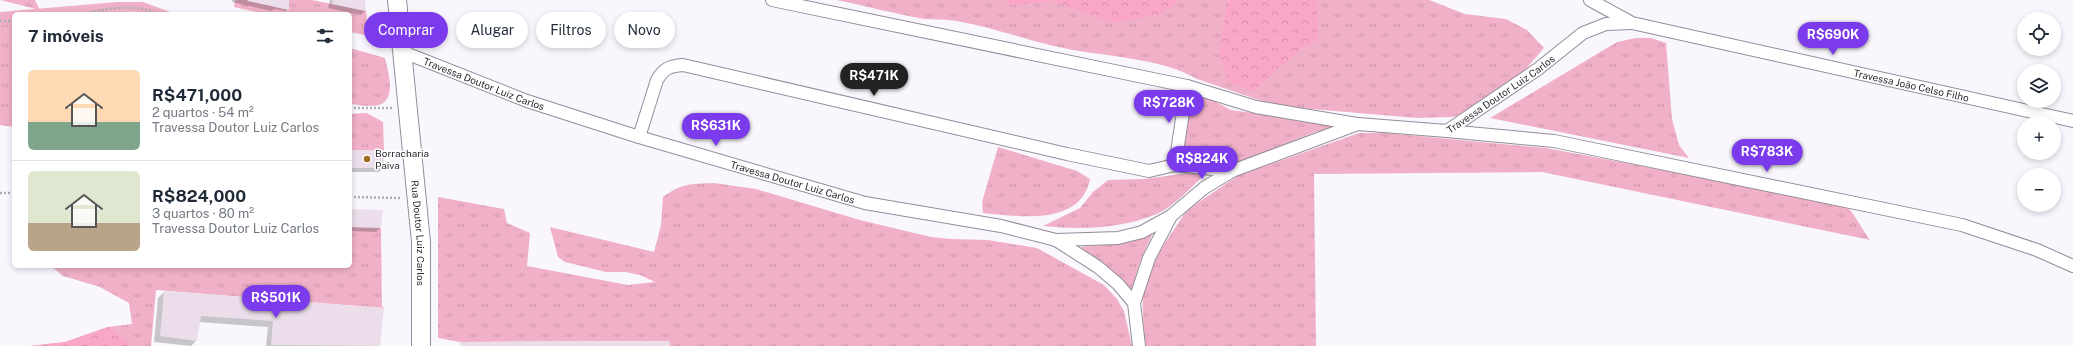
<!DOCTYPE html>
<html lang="pt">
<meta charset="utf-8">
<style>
:root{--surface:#fff;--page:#f6f6f7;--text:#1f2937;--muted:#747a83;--line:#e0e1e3;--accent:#7c3aed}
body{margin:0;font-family:"Public Sans",sans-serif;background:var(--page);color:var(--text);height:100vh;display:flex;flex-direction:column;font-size:15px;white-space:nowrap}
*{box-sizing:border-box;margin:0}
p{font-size:13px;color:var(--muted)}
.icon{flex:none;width:22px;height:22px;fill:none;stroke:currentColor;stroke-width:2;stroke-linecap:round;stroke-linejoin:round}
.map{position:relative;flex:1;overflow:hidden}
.panel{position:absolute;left:12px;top:12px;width:340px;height:256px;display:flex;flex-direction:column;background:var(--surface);border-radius:6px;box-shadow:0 2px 6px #0003}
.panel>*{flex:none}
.banner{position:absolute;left:364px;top:12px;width:380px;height:36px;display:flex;gap:8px}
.fabs{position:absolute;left:2017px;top:12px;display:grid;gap:8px}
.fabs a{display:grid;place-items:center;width:44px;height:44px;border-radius:50%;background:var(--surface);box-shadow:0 2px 6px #0003;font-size:20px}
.price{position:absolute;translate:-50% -34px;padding:0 9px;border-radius:14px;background:var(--accent);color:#fff;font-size:13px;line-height:26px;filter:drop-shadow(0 1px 2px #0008)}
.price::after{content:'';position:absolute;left:50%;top:24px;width:12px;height:9px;margin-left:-6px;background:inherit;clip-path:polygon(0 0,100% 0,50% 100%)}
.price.current{background:#222;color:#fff}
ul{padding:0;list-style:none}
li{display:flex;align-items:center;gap:12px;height:100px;padding:0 16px}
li+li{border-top:1px solid var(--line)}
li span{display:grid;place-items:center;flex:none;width:112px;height:80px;border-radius:6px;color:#555}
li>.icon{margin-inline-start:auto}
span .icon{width:48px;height:48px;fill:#fffc;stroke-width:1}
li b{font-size:17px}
h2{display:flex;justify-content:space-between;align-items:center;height:48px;padding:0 16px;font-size:17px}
.tag{padding:0 14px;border-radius:18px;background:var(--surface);box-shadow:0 2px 6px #0003;font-size:14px;line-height:36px}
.tag.current{background:var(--accent);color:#fff}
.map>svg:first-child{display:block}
.grass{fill:url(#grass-tufts)}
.forest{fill:url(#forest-crowns)}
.pitch{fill:#f0b1c8}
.shadow{fill:#0003}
.building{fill:#ebdde9}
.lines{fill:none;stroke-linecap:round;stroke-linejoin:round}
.minor-casing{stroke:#938d9c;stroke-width:14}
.primary-casing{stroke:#938d9c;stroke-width:20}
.path{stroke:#b1afb5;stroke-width:2.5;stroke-dasharray:2 2;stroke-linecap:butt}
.minor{stroke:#fff;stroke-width:12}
.primary{stroke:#fff;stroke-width:18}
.poi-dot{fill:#9e6a22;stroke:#fff;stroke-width:1.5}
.labels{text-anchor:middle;stroke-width:3;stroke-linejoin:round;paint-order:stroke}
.street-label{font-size:10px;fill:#2b282e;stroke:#fff}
.poi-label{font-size:10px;fill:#2b282e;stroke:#fff;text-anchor:start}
</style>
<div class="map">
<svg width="2073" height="346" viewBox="0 0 2073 346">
<defs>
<pattern id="grass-tufts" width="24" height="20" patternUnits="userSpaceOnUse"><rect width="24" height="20" fill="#f0b1c8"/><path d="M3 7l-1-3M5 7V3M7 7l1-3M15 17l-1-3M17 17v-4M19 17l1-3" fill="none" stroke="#ce98ac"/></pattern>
<pattern id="forest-crowns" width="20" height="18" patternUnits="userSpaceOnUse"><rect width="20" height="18" fill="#faa7c7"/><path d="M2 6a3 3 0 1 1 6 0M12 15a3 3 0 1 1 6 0" fill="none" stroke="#d690ab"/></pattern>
</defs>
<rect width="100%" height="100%" fill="#f9f7fd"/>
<path class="grass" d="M0,0H35L40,10Z
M235,0H246L288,10L289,0H312L366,11L369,36L350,32V14H265L234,7Z
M836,0H1429L1465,14L1506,19L1527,30L1544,48L1520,76L1469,111L1453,117L1417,118L1300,108L1268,103L1197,79C1161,58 1109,57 1068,49C1030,42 994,27 956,21C946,19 935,20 925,19C895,14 866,6 836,0Z
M120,10L152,14H98Z
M0,25H14V127L0,125Z
M1636,38H1651L1666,43L1672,119L1679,145L1689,158L1490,118L1617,42Z
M350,48L385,58C388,72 397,99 379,105C371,107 358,105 350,104Z
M1196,97L1208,98L1231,110L1344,125L1315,132L1234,164L1216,165L1184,161L1183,153L1189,105L1191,99Z
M367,113L383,122L384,150H350V114Z
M1359,133H1386L1546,148L1844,204C1854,212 1861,228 1870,240L1542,172L1314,174L1316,346H1144L1142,282L1149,267L1187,210L1239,175Z
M998,147L1077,171L1090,179C1081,227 1017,216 983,213L982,202Z
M1188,173L1204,175C1192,187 1173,207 1157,214C1120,229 1082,230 1043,226L1080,208L1093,192L1108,180L1145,179Z
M714,183L756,189L860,220L931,237L951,239L988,240L1037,248L1104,285L1117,299L1124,311L1132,346H670L669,341L460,342L438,338V197L504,209L507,223L530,233L527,266L628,285L655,282L640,275L625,272H606L565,262L558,257L550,227L654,252L661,225L663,197C682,183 691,184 714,183Z
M350,227L381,228L382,306L384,308L156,290L151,346H30L65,342L108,327L132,324L129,303L100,287L63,276L51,266H350Z
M1153,233C1143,254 1134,272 1133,296L1096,259L1080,247L1126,243Z"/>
<path class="forest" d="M1005,0H1177L1178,2L1161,14L1112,23L1053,1L1011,5Z
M1228,0H1317L1318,41L1303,47L1253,91L1228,81L1219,51Z
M108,327L128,341V346H30L65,342Z"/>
<path class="pitch" d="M117,2H143L176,14H152L120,10L98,14H14V25H0V12Z"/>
<path class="shadow" d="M232,0H288V9L286,11L274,9L272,11L232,2Z
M330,0H364L365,11L361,15L328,8Z
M350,151L383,168L379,172H350Z
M350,210H382L380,228L376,232L350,231Z
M164,292L383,309L379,346H266L268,327L199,322L196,341L191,346L154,342L158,298Z"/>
<path class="building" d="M248,0H289V10L248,1Z
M333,0H365L366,11L332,4Z
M350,150H384V168H350Z
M350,209L383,210L381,228L350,227Z
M164,291L384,308L380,346L271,345L273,321L201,316L197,341L160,336Z
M669,341L670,346H460V342Z"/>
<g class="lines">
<g class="minor-casing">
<g id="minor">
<path d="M772,0L1187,86L1256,107L1357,124"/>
<path id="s1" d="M1590,0L1632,23L2073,121"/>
<path id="s2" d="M403,52L527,101L639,137L865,203L1001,226L1056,240L1098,267L1118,284L1134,303"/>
<path d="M1447,131L1554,141L1962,225L2037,250L2073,266"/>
<path d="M639,137L657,80C664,68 670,66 683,65L1067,154L1149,171L1175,165L1232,171"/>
<path d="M1175,165L1187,86"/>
<path d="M1056,240L1118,238L1142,232L1171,216"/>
<path id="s3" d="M1139,346L1134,303L1149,258L1171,216L1204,188L1232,171L1358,124L1447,131L1538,69L1583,33L1606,24L1632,23"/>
</g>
</g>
<g class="primary-casing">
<g id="primary">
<path id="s4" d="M397,0L421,242V346"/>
</g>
</g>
<path class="path" d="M82,14C106,9 134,2 158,14
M0,21H14
M350,108H392
M0,193H14
M350,197L402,198"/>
<use href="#minor" class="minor"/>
<use href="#primary" class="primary"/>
</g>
<circle class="poi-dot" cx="367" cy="159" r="4"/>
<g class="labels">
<g class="street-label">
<text dy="4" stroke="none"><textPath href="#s2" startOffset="87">Travessa Doutor Luiz Carlos</textPath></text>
<text dy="4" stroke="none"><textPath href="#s1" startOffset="334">Travessa João Celso Filho</textPath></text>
<text dy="4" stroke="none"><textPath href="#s3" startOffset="503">Travessa Doutor Luiz Carlos</textPath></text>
<text dy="4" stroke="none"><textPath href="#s2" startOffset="411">Travessa Doutor Luiz Carlos</textPath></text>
<text dy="4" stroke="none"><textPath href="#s4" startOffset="234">Rua Doutor Luiz Carlos</textPath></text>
</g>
<g class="poi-label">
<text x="375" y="157">Borracharia<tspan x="375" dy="12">Paiva</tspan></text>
</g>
</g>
</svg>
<div class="fabs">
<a><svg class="icon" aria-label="locate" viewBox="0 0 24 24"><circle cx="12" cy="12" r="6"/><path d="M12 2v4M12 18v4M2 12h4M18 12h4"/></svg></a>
<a><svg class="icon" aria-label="layers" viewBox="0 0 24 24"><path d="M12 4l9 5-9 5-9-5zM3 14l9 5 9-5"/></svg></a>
<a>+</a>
<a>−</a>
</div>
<b class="price" style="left:1833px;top:56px">R$690K</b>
<b class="price current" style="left:874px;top:97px">R$471K</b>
<b class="price" style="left:1169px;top:124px">R$728K</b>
<b class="price" style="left:716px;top:147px">R$631K</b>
<b class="price" style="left:1767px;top:173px">R$783K</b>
<b class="price" style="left:1202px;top:180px">R$824K</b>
<b class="price" style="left:276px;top:319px">R$501K</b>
<div class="banner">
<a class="tag current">Comprar</a>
<a class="tag">Alugar</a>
<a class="tag">Filtros</a>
<a class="tag">Novo</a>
</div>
<section class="panel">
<h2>7 imóveis<svg class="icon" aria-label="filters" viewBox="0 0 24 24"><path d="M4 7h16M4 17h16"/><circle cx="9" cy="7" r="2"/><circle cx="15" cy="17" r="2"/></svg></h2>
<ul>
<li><span style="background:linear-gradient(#ffd9b3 65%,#7fa58c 0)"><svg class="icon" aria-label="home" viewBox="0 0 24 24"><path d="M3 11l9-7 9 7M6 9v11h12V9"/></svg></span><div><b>R$471,000</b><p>2 quartos · 54 m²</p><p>Travessa Doutor Luiz Carlos</p></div></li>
<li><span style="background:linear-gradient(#dfe7d0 65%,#b9a48a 0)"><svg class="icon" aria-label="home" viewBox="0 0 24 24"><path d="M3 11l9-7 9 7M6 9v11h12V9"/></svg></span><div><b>R$824,000</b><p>3 quartos · 80 m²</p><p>Travessa Doutor Luiz Carlos</p></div></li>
</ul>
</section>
</div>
